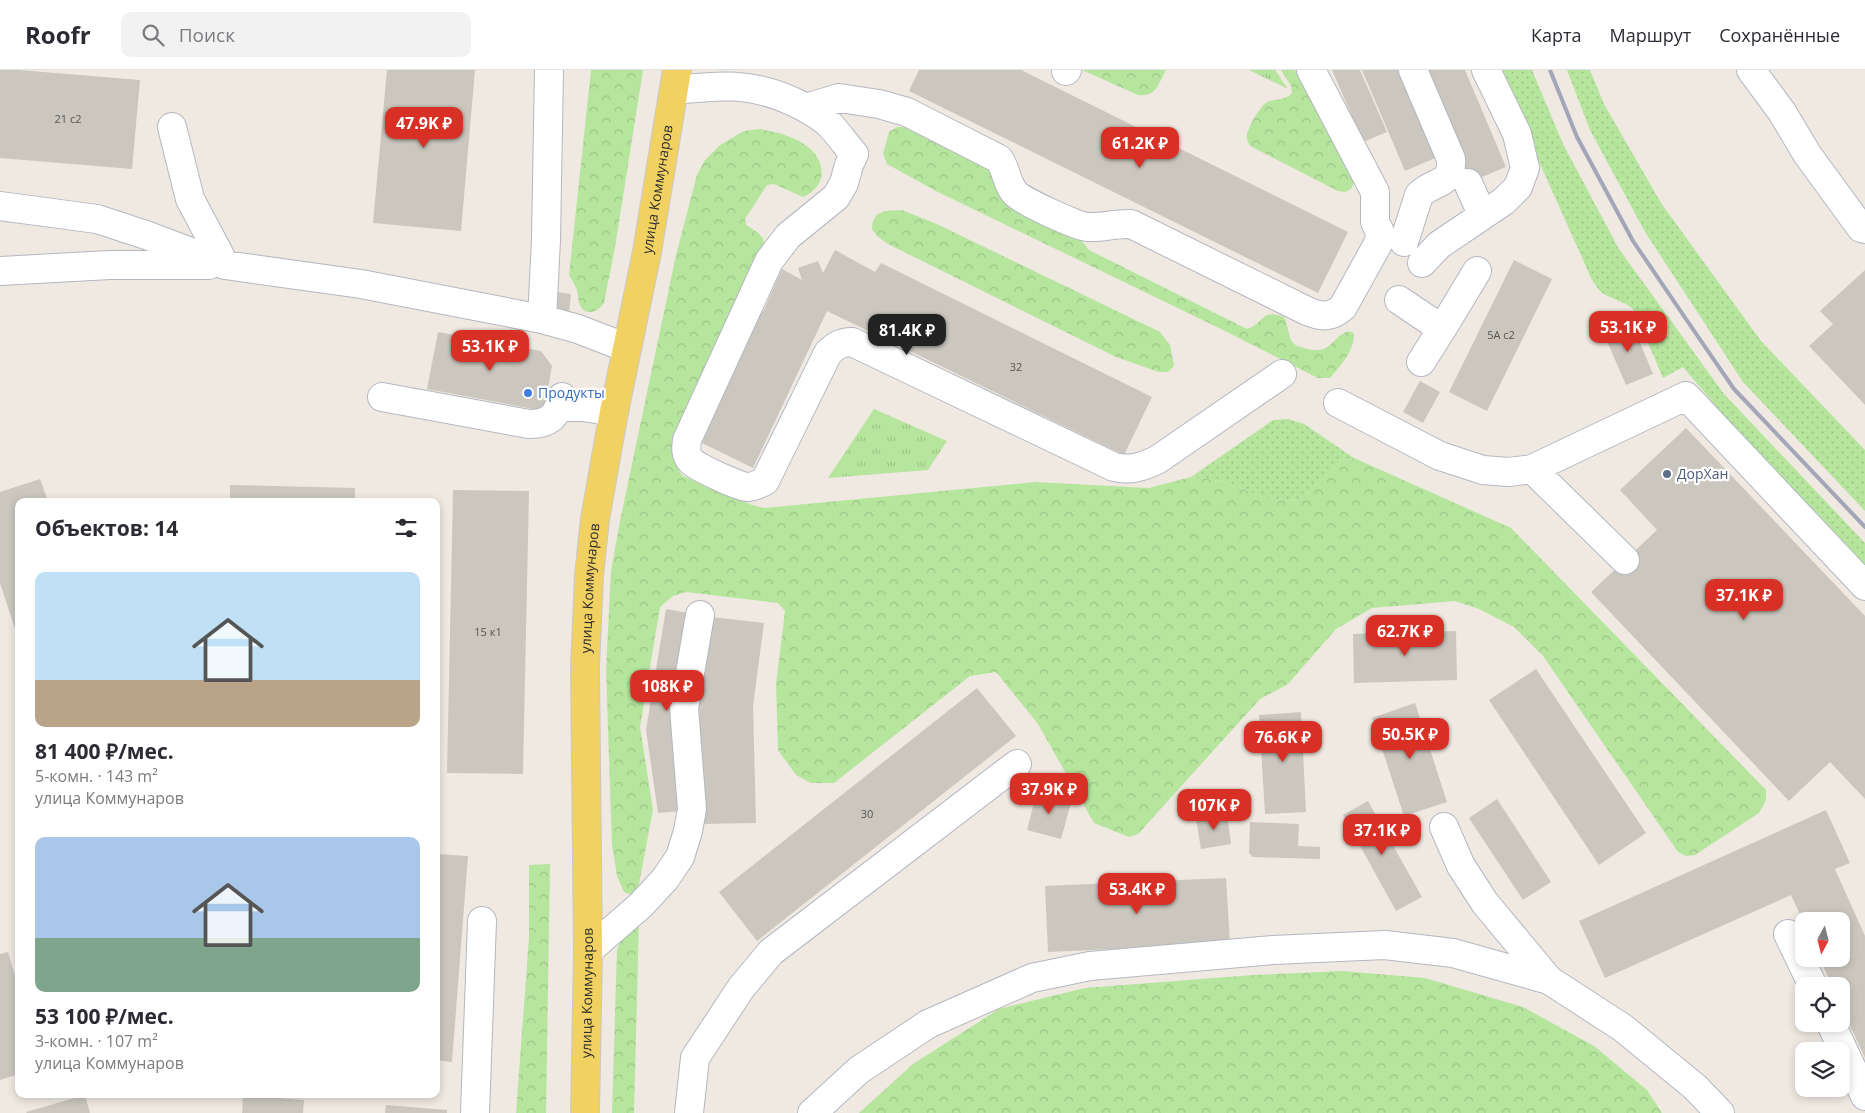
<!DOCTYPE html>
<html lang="ru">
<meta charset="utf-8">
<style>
:root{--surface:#fff;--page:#f2f2f3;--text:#2b2b33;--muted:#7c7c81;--line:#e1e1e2;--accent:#d93025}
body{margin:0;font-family:"Open Sans",sans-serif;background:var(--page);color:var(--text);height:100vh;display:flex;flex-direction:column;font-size:19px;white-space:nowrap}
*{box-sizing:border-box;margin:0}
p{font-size:16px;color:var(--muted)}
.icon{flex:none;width:28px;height:28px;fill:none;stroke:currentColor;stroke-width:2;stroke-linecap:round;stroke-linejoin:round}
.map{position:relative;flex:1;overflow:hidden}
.sheet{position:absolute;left:15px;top:428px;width:425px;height:600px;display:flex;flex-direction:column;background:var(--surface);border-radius:10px;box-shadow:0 2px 8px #0003}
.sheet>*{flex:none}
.needle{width:32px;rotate:187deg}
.buttons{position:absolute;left:1795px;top:842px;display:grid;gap:10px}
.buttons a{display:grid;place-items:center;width:55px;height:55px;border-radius:10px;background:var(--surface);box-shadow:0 2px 8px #0003;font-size:25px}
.price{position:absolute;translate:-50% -42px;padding:0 11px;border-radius:10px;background:var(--accent);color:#fff;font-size:16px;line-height:32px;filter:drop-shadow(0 1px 2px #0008)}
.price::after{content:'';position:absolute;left:50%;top:30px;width:15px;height:11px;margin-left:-8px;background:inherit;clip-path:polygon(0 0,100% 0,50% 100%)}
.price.current{background:#222;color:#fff}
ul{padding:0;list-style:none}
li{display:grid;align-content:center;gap:10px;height:265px;padding:0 20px}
li span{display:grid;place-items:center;height:155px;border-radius:10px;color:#555}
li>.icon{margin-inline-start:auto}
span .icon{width:90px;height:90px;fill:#fffc;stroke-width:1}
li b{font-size:21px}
h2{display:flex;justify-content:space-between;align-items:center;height:60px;padding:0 20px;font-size:21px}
header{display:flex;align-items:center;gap:30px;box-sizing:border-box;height:70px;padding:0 25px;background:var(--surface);border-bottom:1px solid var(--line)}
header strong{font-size:24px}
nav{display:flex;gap:28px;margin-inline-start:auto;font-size:18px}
.search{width:350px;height:45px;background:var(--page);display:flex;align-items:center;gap:12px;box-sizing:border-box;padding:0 18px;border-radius:10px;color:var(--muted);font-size:19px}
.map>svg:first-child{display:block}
.grass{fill:url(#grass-dots)}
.forest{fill:url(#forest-crowns)}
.park{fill:url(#park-tufts)}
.building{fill:#cbc7bf}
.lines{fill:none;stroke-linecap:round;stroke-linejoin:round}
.minor-casing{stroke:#b4b7c1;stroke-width:30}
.major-casing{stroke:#c9c9c9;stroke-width:30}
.minor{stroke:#fff;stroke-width:28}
.major{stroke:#f2d163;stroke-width:28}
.rail{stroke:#a3a6b8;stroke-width:4}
.shop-dot{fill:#3f7fe0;stroke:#fff;stroke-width:2}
.service-dot{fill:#5c6f8a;stroke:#fff;stroke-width:2}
.labels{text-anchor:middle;stroke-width:4.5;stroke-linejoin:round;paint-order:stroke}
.number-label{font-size:11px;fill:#555452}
.street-label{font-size:14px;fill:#2e2e2e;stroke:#fff}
.shop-label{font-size:14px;fill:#366cbe;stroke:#fff;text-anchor:start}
.service-label{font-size:14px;fill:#4e5e75;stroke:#fff;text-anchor:start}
</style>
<header>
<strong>Roofr</strong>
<div class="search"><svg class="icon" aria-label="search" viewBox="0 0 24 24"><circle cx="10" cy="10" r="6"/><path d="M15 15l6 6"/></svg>Поиск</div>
<nav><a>Карта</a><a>Маршрут</a><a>Сохранённые</a></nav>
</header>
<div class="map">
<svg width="1865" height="1043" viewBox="0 0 1865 1043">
<defs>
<pattern id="grass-dots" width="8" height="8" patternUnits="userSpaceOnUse" patternTransform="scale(1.25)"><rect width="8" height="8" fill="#b6e59e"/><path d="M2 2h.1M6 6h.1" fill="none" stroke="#9dc588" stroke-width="1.8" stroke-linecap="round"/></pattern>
<pattern id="forest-crowns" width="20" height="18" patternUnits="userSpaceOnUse" patternTransform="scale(1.25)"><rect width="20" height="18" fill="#b6e59e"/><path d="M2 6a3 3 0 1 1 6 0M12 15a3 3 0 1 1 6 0" fill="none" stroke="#9dc588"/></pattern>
<pattern id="park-tufts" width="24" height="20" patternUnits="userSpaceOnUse" patternTransform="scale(1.25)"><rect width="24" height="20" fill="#b6e59e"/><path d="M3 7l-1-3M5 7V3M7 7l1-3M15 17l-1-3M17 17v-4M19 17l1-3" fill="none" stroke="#9dc588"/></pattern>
</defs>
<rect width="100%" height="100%" fill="#efe9e1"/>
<path class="grass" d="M1498,0H1532L1563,74L1619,179L1724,324L1865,473V496L1749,375L1683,297L1663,308L1634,240C1624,230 1610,230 1600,221C1597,218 1595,214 1592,210Z
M1567,0H1590L1604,34L1661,133L1761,271L1865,380V441L1743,312L1645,162L1590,60Z
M1288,349L1304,354L1354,388L1342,391L1305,426L1293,431L1263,427L1222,411L1191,407L1273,350Z"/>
<path class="forest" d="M591,0H643L615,177L604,233C597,243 584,247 579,233C578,229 578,224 577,220C575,215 572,210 569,205Z
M1082,0H1166C1158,14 1157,27 1138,25Z
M1281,0H1295L1352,105L1354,113L1351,119L1345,122L1338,121L1250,76C1249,73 1247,71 1247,69C1245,61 1260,36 1267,32C1276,28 1285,31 1292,23L1291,16Z
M897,57H906L988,97L1076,164L1089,180L1247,259C1264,254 1261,238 1284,247C1288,254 1288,266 1293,273C1296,276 1300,277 1304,278C1332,286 1328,270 1348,261L1354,263C1355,280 1341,295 1330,308H1318L1219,258L936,121L887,94L883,84L889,62Z
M760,59C776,62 795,66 808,77C827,92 827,117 803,127L774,114L767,115L745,149L746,155C755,161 765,165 765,178L676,377C674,389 674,396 683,406L752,435L765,438L1036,412L1149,418L1191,407L1222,411L1263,427L1293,431L1305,426L1342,391L1354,388L1511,458L1766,720V730L1759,743L1695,785L1686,786L1678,782L1543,586L1514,557L1479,539L1455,531L1372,538L1336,559L1288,614L1260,629L1138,764L1129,767L1094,753L1038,654L996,602L970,606L834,713H811L796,705L778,680L776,614L785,541L778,533L686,522L673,526L660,537L640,657L653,740L638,819L634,823L629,824L624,822L617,806L612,775L606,600L611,501L620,451L676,185L697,105L705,90L720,75L744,61Z
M902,140L939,155L1160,262L1170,275L1174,296L1168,302H1159L1116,287L888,174L877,166L872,159C873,139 886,141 902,140Z
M550,794L546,1043H516L529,868V795Z
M639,848L634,1043H612L617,880L623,862Z
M1342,901L1425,908L1523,937L1594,976L1647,1020L1662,1043H859L913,994L999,939L1085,918L1253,905Z"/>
<path class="park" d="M1249,0H1275L1288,19Z
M874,339L947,371L928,400L828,408Z"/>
<path class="building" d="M0,0H19L140,10L132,99L0,88Z
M387,0H475L461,161L373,153Z
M919,0H1021L1348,162L1318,223L909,21Z
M1332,0H1360L1387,62L1363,72Z
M1362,0H1465L1506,97L1448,121L1435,88L1405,101Z
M835,180L875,202L881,193L1152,327L1124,385L827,241L753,398L698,371L755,239L763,242L782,199L802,210L798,198L818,191L823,203Z
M1514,190L1552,209L1487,341L1449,322Z
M1865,200V335L1809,276L1833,254L1820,241Z
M556,222L571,224L569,244L553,242Z
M1631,251L1653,304L1626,315L1603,262Z
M438,262L541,281L552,296L544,341L427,319Z
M1420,311L1440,322L1423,353L1403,342Z
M1686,358L1865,546V729L1830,692L1789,731L1591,522L1657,460L1620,420Z
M40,409L48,431H19L18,568L0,513V422Z
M230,415L355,418V431H230Z
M453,420L529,421L523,704L447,703Z
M666,539L689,543L672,661L682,741L658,743L646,660Z
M711,547L764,553L753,636L756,753L703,754L699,631Z
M1456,561L1457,610L1354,613L1353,564Z
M1536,599L1646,763L1599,795L1489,630Z
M977,618L1016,666L757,871L719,822Z
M1415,633L1447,732L1404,746L1372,648Z
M1301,642L1306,742L1265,744L1259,645Z
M1037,721L1072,729L1061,769L1027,760Z
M1497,729L1551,812L1523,830L1469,748Z
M1368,731L1422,827L1396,841L1343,745Z
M1826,740L1850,793L1835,799L1865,866V988L1841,936V916H1832L1820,889H1841V851H1803L1791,825L1605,908L1579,851Z
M1227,744L1231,774L1201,779L1196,749Z
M1250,752L1299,754L1298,776L1320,777V789L1253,787L1249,783Z
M436,784L468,786L452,992L436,990Z
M1226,808L1230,874L1048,882L1045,816Z
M8,882L19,919V1004L0,1010V884Z
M85,1025L90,1043H27L26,1042Z
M243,1025L304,1030L303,1043H242Z
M386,1035L447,1040V1043H385Z"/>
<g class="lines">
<g class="minor-casing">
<path id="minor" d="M1751,0L1782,42L1807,84L1861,158L1865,159
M1066,1L1067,0
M674,20C721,15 751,12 794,32C806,38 820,45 830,55C838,63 846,75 854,84L849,95L844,113L836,127L788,166L769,191L687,370C686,377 685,385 691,391C696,397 740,417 747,417C754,417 759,414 765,411L828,283C836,275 842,272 852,272L1114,397C1130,401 1142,397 1157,390L1282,304
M806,38L839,28L879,34L907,42L999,89C1007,100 1006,113 1015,123C1022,131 1078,157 1088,157C1102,158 1116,153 1131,154L1307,241C1321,247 1331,248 1343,237L1379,172L1380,162L1375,152V122L1311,0
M172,57L190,129L225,195L361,214L542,249L578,259L627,278
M1468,113L1482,144
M0,136L97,149L146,165L225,195
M1404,172L1419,125C1434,110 1453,116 1451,89L1413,0
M1422,193L1439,175L1504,131L1518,117L1525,98L1517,64L1486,0
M0,201L110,195H209
M1399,230L1442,259L1477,201
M542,249L546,170L549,0
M1421,292L1442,259
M382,327L529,354C550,354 557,346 562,327
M1338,333L1440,386L1483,400L1509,402L1532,399L1686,326L1865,516
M559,337H584L614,342
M1532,399L1625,490
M1444,757L1461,796L1485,833L1549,910
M1788,864L1813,916
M588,881L641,835L665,809L680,787L688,761L692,739L684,638L700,545
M1831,954L1865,1026
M475,1043L482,851
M689,1043L695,988L741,918L771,882L1017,694
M812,1043L859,1000L928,954L1032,908L1090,896L1273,880L1385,875L1453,883L1549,910L1623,958L1695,1017L1720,1043"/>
</g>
<g class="major-casing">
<g id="major">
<path id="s1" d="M585,1043L588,881L585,597L589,506L595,449L614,342L647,182L677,0"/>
</g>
</g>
<use href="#minor" class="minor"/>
<use href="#major" class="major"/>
<path class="rail" d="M1550,0L1577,67L1633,171L1688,252L1734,319L1865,457"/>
</g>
<circle class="shop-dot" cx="528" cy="323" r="5"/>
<circle class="service-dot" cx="1667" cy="404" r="5"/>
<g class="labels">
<g class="number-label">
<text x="68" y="53">21 с2</text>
<text x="1501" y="269">5А с2</text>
<text x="1016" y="301">32</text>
<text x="488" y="566">15 к1</text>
<text x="867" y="748">30</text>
</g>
<g class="street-label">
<text dy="5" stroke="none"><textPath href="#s1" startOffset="930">улица Коммунаров</textPath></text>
<text dy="5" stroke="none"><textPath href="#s1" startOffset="525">улица Коммунаров</textPath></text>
<text dy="5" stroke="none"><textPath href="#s1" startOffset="120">улица Коммунаров</textPath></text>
</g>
<g class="shop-label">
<text x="538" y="328">Продукты</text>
</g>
<g class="service-label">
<text x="1677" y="409">ДорХан</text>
</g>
</g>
</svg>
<div class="buttons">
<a><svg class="needle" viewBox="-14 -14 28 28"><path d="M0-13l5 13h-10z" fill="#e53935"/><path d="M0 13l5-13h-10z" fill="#7c7c81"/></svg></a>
<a><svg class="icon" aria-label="locate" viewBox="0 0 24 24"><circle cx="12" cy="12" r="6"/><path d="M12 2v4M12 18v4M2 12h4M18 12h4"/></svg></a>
<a><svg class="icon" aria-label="layers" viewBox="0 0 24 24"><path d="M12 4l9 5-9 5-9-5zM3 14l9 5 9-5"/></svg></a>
</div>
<b class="price" style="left:424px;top:79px">47.9K ₽</b>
<b class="price" style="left:1140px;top:99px">61.2K ₽</b>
<b class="price" style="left:1628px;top:283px">53.1K ₽</b>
<b class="price current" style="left:907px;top:286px">81.4K ₽</b>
<b class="price" style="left:490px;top:302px">53.1K ₽</b>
<b class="price" style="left:1744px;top:551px">37.1K ₽</b>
<b class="price" style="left:1405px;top:587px">62.7K ₽</b>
<b class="price" style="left:667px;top:642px">108K ₽</b>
<b class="price" style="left:1410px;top:690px">50.5K ₽</b>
<b class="price" style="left:1283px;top:693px">76.6K ₽</b>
<b class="price" style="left:1049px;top:745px">37.9K ₽</b>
<b class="price" style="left:1214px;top:761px">107K ₽</b>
<b class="price" style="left:1382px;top:786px">37.1K ₽</b>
<b class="price" style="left:1137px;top:845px">53.4K ₽</b>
<section class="sheet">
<h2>Объектов: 14<svg class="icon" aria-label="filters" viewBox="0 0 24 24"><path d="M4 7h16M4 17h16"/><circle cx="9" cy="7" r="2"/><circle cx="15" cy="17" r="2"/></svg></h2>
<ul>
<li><span style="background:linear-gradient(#bfe0f5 70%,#b9a48a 0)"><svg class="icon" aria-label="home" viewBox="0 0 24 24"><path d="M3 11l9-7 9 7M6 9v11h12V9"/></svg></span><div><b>81 400 ₽/мес.</b><p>5-комн. · 143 m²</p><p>улица Коммунаров</p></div></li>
<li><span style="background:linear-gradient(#a9c7e8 65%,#7fa58c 0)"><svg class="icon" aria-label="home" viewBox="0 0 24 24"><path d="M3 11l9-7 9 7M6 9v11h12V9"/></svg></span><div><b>53 100 ₽/мес.</b><p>3-комн. · 107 m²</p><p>улица Коммунаров</p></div></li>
</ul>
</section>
</div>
